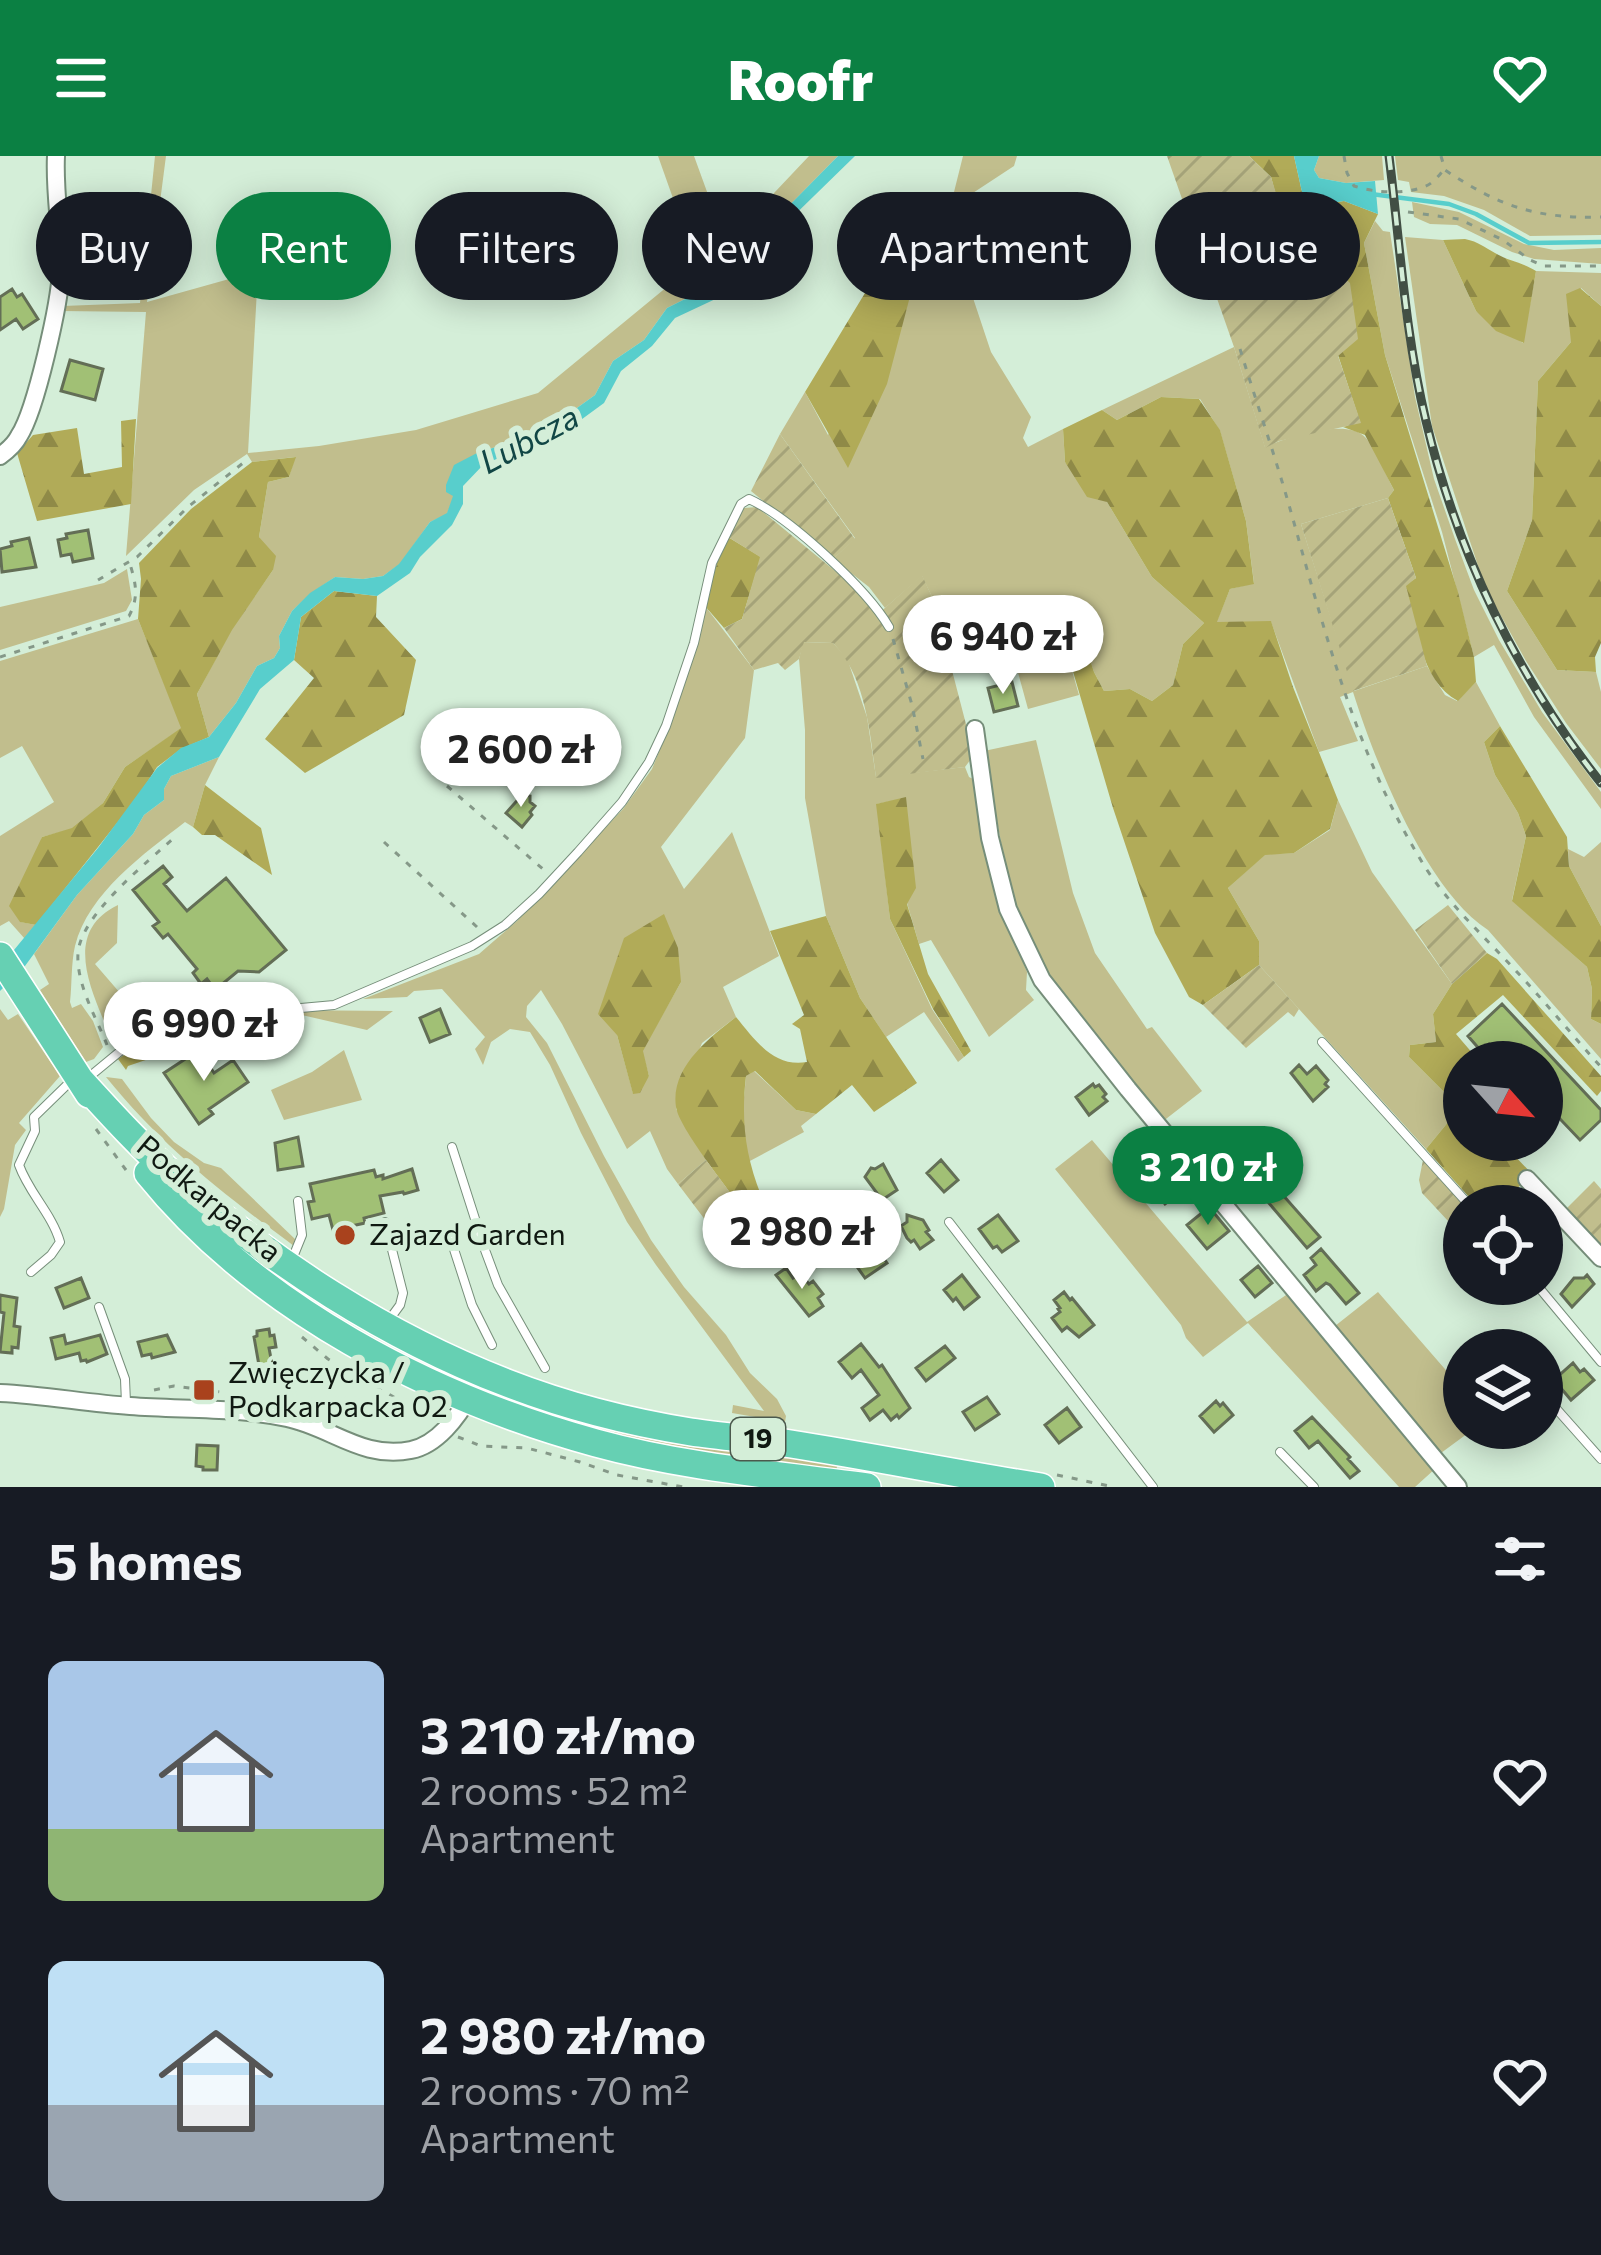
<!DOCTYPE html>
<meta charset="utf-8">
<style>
:root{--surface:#171b24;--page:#20242c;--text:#f1f3f6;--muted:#9ea1a6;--accent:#0b8043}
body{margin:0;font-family:Commissioner,sans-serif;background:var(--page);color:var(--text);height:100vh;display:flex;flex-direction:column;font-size:45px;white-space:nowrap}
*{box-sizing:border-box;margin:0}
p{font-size:39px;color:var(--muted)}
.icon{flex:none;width:66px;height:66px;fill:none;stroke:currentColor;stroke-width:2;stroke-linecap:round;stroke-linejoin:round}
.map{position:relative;height:1331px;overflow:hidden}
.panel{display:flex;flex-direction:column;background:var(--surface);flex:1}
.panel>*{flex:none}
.banner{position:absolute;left:36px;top:36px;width:1530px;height:108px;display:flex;gap:24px}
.needle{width:78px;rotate:117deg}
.controls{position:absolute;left:1443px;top:885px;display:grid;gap:24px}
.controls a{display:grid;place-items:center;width:120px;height:120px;border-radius:50%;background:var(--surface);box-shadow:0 6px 30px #0003;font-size:60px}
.price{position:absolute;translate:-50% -102px;padding:0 27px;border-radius:42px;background:#fff;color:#222;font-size:39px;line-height:78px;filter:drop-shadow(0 3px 6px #0008)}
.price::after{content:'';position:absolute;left:50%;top:72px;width:36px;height:27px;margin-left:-18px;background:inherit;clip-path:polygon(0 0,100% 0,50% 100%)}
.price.current{background:var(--accent);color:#fff}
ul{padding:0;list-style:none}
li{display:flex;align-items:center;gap:36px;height:300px;padding:0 48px}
li span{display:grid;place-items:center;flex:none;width:336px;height:240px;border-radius:18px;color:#555}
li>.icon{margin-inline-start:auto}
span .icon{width:144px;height:144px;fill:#fffc;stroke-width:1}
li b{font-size:51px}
h2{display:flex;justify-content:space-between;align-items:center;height:144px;padding:0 48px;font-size:51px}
.tag{padding:0 42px;border-radius:54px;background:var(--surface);box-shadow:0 6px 30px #0003;font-size:42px;line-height:108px}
.tag.current{background:var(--accent);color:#fff}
header{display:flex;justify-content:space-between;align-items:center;height:156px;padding:0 48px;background:var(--accent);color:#fff;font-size:54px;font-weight:800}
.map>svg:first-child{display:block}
.green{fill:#c1be8d;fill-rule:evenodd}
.forest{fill:url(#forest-firs)}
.garden{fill:url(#garden-furrows)}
.water{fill:#58cecc}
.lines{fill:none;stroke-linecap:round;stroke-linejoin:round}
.stream{stroke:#58cecc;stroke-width:4.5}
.building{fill:#a1c075;stroke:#636e56;stroke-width:3}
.service-casing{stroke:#768e7a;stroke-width:10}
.minor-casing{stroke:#768e7a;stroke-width:20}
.trunk-casing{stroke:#fff;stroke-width:30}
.path{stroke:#859888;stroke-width:3;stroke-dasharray:6 9;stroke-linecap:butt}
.service{stroke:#fff;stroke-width:8}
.minor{stroke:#fff;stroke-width:16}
.trunk{stroke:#66d0b3;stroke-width:27}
.rail-casing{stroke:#424f44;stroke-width:9}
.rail{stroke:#d4eed8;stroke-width:4.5;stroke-dasharray:14;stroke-linecap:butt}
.poi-dot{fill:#a9421d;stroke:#d4eed8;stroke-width:4.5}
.labels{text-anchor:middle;stroke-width:12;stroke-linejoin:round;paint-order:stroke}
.shield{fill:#d4eed8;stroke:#4b594d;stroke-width:3}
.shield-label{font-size:27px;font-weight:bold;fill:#101912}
.street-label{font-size:30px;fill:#101912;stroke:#d4eed8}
.poi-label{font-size:30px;fill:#101912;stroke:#d4eed8;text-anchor:start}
.water-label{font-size:33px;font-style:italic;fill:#114645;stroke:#d4eed8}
</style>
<header><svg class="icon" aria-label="menu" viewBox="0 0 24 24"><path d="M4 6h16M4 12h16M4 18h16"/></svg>Roofr<svg class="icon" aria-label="heart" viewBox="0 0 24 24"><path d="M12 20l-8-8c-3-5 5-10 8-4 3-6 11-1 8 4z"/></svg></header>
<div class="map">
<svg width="1601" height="1331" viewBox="0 0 1601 1331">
<defs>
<pattern id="forest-firs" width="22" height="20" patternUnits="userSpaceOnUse" patternTransform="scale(3)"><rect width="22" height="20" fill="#b1ab58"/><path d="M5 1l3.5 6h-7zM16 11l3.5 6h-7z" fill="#8f8a47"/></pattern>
<pattern id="garden-furrows" width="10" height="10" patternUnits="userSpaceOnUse" patternTransform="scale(3)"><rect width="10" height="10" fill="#c1be8d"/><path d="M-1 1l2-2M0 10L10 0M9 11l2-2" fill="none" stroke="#a5a379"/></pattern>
</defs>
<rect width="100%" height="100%" fill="#d4eed8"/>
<path class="green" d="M155,0H166L147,146L258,115L248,297L319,290L416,274L538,237L696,107L658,0H694L726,88L809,0H838L766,73L745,107L715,128L667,152L644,184L613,205L595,239L556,267L515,285L477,297L454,340L447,358L430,366L400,408L383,420L363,423L335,421L310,438L292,455L279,480L280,492L274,502L257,510L236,547L209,581L197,538L231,474L273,414L259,381L268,326L289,321L295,301L252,306L247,298L194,334L126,400L146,156L61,155L63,150L140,147Z
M963,0H1017L1014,10L950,52Z
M1319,0H1382L1384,24L1346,27L1319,22L1314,14Z
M1395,0H1601V79L1530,80L1484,54L1444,40L1411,36L1409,26L1398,24Z
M1412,46L1459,56L1524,88L1554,94L1601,92V108L1534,103L1512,96L1457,69L1430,68L1414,61Z
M1375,65L1383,75L1390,76L1415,241L1434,323L1455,383L1474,434L1499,484L1542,556L1601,636V653L1534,561L1494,489L1474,501L1442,376L1385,199L1364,87Z
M941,76L959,100L991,196L1031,261L1023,282L1028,291L1063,273L1065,306L1107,346L1152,421L1204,467L1183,488L1173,529L1152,545L1130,533L1104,535L1094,516L1069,442L1052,445L1079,539L1028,553L1014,502L953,517L934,445L922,420L885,452L869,431L833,403L855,382L780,278L805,236L828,279L902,116Z
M1405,81L1443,84L1476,155L1523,187L1536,115L1601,117V150L1581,132L1571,186L1538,225L1532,364L1507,435L1557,514L1596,516L1601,536V613L1566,567L1526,505L1485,431L1432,270Z
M1234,191L1265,291C1288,281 1348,261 1366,282C1378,296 1385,318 1394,334L1388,342L1301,368L1354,535L1427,510L1445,539L1457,545L1476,526L1500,570L1484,586L1495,619L1518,657L1526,680L1512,744L1587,811L1592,833L1591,863L1601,868V903L1488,774C1426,734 1375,606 1353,536L1340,541L1358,585L1319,596L1271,466L1216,467L1230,433L1254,427L1246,365L1220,275L1200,243L1161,241L1117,264L1102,254Z
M127,413L132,444L126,455L0,494V451L104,427Z
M705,450L754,514L745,582L661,691L684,733L732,676L779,800L723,831L736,861L702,887L676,953L706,1004L678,1028L667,1013L650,975L627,993L562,868L541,834L527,850L526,861L547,887L604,1000L651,1084L684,1131L726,1179L750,1217L777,1243L786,1260L785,1266L732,1257L733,1249L764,1255L656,1109L627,1066L581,977L550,909L530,876L510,873L491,886L483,909L475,893L485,881L442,833L414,835L407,841L363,843L479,798L517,765L623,653L652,613L675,556L694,498ZM681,826L642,895L649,920L633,937L617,879Z
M138,463L182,572L125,611L103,647L72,673L42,681L21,766L36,769L25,783L9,765L0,770V680L54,646L22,590L0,602V505Z
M803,486L833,487L847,502L867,561L876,621L965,611L969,621L973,623L992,721L1006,765L1027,816L1026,834L1034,844L989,881L931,784L919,788L907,747L906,642L877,648L890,763L932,853L964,901L958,906L924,856L886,881L860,842L826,760L805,642V574L799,503Z
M1036,584L1073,737L1095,797L1147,873L1152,871L1202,935L1162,966L1041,814L1009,729L984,595Z
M219,601L205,629L193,671L185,666C145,697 88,737 75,790C71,807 72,828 70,846L72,852L81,848L93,865L103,891L94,903L86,906L40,834L49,828L34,798L77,739L133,678L144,659L164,644V633L171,620Z
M1338,644L1372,716L1452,828L1433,858L1436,886L1410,889L1409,901L1447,939L1449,965L1426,993L1259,809V785L1228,732L1265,698L1294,697L1330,674Z
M1601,686V770L1569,710L1568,693L1584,701Z
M118,749L117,787L95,808L133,852L108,875C91,833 62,776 118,749Z
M0,853L8,864L18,858L60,920L19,967L26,974L15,989L4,1053L0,1061Z
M280,854L393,855L367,874Z
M344,894L362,944L284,964L271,934L312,916Z
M754,915L796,954L816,958L801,970L804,976L748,1006L742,963L746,920Z
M106,921L122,923L151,962L174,986L204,1007L221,1012L296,1084L294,1090C222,1037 163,991 106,921Z
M1092,984L1247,1166L1289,1137L1436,1312L1415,1331H1399L1248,1167L1203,1201L1186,1182L1181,1169L1055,1013Z
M1378,1136L1464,1235V1272H1475L1441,1297L1335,1170Z
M495,1235L838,1303L836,1318L632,1286L494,1242Z"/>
<path class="forest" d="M1249,0H1294L1302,36L1324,48L1344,45L1378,58L1364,87L1385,199L1458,436L1474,501L1476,526L1458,545C1420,525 1416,467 1405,429L1416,422L1388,342L1394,334L1365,279L1343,271L1360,266L1338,199L1350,128L1329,107L1278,47L1271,21Z
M950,52L941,76L903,115L913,129L887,228L848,312L805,236L868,132L897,94Z
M1465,83C1479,86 1484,91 1495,97C1508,105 1522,106 1536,115L1524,187L1496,175L1476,155L1443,84Z
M1580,132L1601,150V487L1595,501L1596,516L1557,514L1507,435L1532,364L1538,225L1571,186L1566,138Z
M1161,241L1199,243L1220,274L1246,365L1254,428L1230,433L1217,466L1271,465L1293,531L1338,644L1330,673L1294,697L1265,699L1228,732L1259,785V809L1203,849L1189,841L1155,777L1113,652L1052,444L1070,442L1094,516L1104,535L1130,533L1152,545L1173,529L1183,488L1204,467L1152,421L1107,346L1087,341L1065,306L1063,273L1102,254L1117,264Z
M136,263L131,348L37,365L17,297L33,279L77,272L84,318L122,311L121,265Z
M296,301L289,321L268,326L259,381L276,400L273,414L232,474L197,538L209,581L181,593L157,611L137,642L36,769L20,766L9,750L42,681L72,672L103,647L125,611L181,572L138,463L141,423L139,407L191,353L252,306Z
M728,381L761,401L742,463L724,472L705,450L717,407Z
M334,435L377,440L376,461L416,504L404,559L305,617L265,583L314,522L294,504L301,461Z
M1500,570L1567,681L1569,710L1601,770V868L1591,863L1592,833L1587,811L1512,745L1526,680L1518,657L1495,619L1484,586Z
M205,629L261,672L272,719L215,679H202L193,671Z
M906,641L916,732L907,748L928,818L971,895L964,901L933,853L890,763L876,648Z
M664,758L678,792L681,826L643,895L649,920L640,937L633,938L617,879L598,858L624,782Z
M826,760L860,842L917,927L874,956L852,929L816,958L796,954L755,915L746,920C741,963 745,999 761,1039L743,1054C729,1034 679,972 676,951C670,912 709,882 736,861C755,884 774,912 807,906L800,873L792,868L804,859L770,775Z
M1487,797L1497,803L1601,920V935L1597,940L1503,839L1456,878L1480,906H1464V984H1515L1511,996L1533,1019L1496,1050H1477L1426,993L1449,965L1447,939L1409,901L1410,889L1436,886L1433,858L1452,828Z
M260,852L257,857L301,877L282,896L252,892L226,883L187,890L128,910L126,914L118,903L171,869L204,858Z"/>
<path class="garden" d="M1167,0H1249L1271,21L1279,47L1329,107L1350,127L1358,183L1338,200L1361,267L1279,285L1265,292L1234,191Z
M780,278L855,383L833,403L751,335Z
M1388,342L1416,422L1406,430L1427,510L1353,535L1301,368Z
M757,351L851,428L877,459L922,419L934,445L974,599L965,611L876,622C870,577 866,521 833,487L804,486L799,503L785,514L778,507L754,514L724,472L742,463L760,401L728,381L744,352Z
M1448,749L1487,797L1452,828L1415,774Z
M1259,809L1299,853L1294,861L1288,856L1246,892L1203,849Z
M706,1004L743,1054L715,1077L678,1028Z
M1423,1004L1465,1050L1462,1080L1422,1037L1419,1024Z
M1594,1025L1601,1033V1093L1565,1054Z"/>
<path class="water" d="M838,0H855L774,79L753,114L724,139L675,162L652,190L621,215L604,247L563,277L484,308L463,330V348L452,369L420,401L410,417L377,440L334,435L301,461L294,504L260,533L219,601L171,620L164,633V644L144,659L133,678L77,739L25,810L0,835V811L98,692L157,612L181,592L209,581L236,547L257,510L274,502L280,492L279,480L292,455L310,437L335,421L363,423L383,420L399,408L430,366L447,357L453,340L446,336V329L454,309L477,297L515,285L556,267L595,239L613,205L644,184L667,152L715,128L745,107L766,73Z
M1294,0H1319L1314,14L1319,22L1346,27L1375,25L1378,58L1344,45L1324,48L1302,36Z"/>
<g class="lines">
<path class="stream" d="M1371,38L1449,48L1476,58L1529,87L1601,86"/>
</g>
<path class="building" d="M12,133L17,141L22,138L38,163L23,173L16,163L0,174V141Z
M70,204L103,213L95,244L61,235Z
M88,374L93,402L73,406L71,398L61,400L58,384L67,382L66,378Z
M29,382L36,411L2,416L0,393L12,390L11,386Z
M1012,526L1018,550L994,556L988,532Z
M522,639L530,640V646L535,650L530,656L532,659L522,671L506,657Z
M163,710L172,721L164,728L187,755L226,722L286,794L259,816L238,815L215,834L207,823L201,828L193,817L197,813L168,778L163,782L153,770L159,766L133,734Z
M1502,848L1601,954V964L1580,984L1542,944V906H1506L1489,888L1481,895L1468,880Z
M440,853L450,878L430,886L420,862Z
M199,894L214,917L233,904L248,926L209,953L213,958L199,968L164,917Z
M1299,909L1307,918L1316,910L1328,924L1325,928L1328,931L1313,945L1291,917Z
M1093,928L1095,931L1099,929L1106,938L1103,941L1107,945L1089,959L1076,941Z
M298,981L303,1010L278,1014L275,987Z
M1240,997L1248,1006L1251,1003L1320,1081L1307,1092L1262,1039L1258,1043L1235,1017L1229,1022L1219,1010Z
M941,1004L958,1024L944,1036L927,1017Z
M883,1008L897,1034L882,1044L865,1021L871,1012L875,1013Z
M1167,1009L1186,1032L1165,1048L1147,1025Z
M412,1013L418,1034L404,1038L403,1036L380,1040L384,1057L364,1062L365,1067L333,1074L329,1059L312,1063L308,1046L314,1045L310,1028L374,1014L376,1021L383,1019V1023Z
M1209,1051L1229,1075L1207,1093L1187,1069Z
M907,1059L923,1064L929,1074L926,1076L933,1084L920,1093L914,1084L911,1086L907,1082L901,1070L907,1066Z
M998,1059L1018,1085L1002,1096L997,1090L993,1092L979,1073Z
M855,1061L887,1107L865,1122L833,1077Z
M1321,1093L1359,1137L1346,1148L1330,1129L1326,1127L1316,1135L1304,1119L1316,1109L1311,1102Z
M1258,1110L1272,1127L1255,1141L1241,1124Z
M786,1112L793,1122L797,1119L799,1123L803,1121L809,1128L813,1125L823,1138L818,1142L823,1150L809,1160L776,1119Z
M962,1119L979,1141L964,1153L956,1142L953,1145L944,1134Z
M1587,1119L1594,1128L1572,1151L1561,1138L1574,1122H1584Z
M81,1122L89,1142L64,1152L56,1132Z
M1064,1136L1070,1144L1072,1142L1094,1169L1079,1181L1067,1171L1062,1175L1052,1162L1060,1156L1058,1153L1060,1152L1054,1144Z
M0,1139L17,1142L14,1170L20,1171L18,1192L12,1191V1197L0,1196L4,1157L0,1156Z
M269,1173L270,1180L274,1179L276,1191L269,1192L273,1213L260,1215L254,1181L257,1180V1175Z
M64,1179L66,1188L100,1179L107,1198L87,1206L86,1204L81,1205L79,1197L56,1203L51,1182Z
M167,1179L175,1196L152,1202L151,1198L142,1200L138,1186Z
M861,1188L879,1211L882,1209L910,1252L899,1262L897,1259L891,1264L883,1254L870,1264L862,1252L879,1239L861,1214L852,1222L839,1206Z
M945,1190L955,1202L926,1225L916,1212Z
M1573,1207L1580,1216L1584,1213L1594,1224L1571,1244L1554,1224Z
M987,1241L999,1258L975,1274L963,1256Z
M1216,1245L1220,1250L1223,1247L1233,1259L1214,1276L1200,1260Z
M1067,1252L1081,1271L1059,1287L1045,1269Z
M1312,1261L1350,1301L1348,1303L1359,1315L1350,1322L1318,1285L1309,1292L1295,1275Z
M197,1289L218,1290L217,1314H203V1311L196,1310Z"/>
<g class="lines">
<g class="service-casing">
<path id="service" d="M1322,886L1470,1050
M89,921L129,888L184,859L213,851L263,849L301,852L334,849L472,790L505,769L539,738L578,696L622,646L649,606L666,570L694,487L712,407L741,348L749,343C789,361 867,433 889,471
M452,991L485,1094L498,1129L545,1212
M385,1066L403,1137L400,1149L389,1164
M949,1066L1153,1331
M451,1084L472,1149L492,1189
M291,1106L302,1079L298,1045
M31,1116L51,1099L60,1086C52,1058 29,1037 19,1009L35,975L34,961L72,924
M1536,1128L1601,1206
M99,1151L125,1223L126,1247
M1545,1240L1601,1303
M1280,1296L1314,1331"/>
</g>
<g class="minor-casing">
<path id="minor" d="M0,300C7,295 15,288 19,280C36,254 60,146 61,114C62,76 54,38 56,0
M975,573L990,682L1008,753L1042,824L1128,933L1458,1331
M1527,1023L1601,1102
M0,1237C44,1239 86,1247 130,1250C182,1254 236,1251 287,1262C331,1271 363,1304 411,1294C437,1289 458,1261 470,1239"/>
</g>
<g class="trunk-casing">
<path id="trunk" d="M0,800L89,938
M81,925C112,959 143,993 177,1023C273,1107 387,1181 507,1227C566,1250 629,1266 691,1276C724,1281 758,1283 791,1288C874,1301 957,1318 1041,1331
M148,1017C256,1151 431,1242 596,1287C683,1311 777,1319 867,1331"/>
</g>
<path class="path" d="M1344,0L1347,17L1354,30C1374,37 1408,39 1428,29C1435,25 1439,19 1444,14
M1441,0L1445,14C1499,50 1536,63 1601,61
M1408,56L1459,63L1503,84L1530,104L1544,110H1601
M1240,193C1256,245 1274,297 1289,349C1324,473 1357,604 1427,714C1453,753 1486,782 1517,816C1546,847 1573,880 1601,911
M98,424L137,401L188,351L248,303
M893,483L912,549L923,603
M0,501L129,460C139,441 136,428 130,408
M447,630L544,714
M384,686L477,771
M107,889C96,861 76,828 78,797C81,758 148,706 176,680
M96,973L126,1014
M302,1181L328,1203L430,1262
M154,1234L174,1230L228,1237
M458,1281L481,1290L527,1292L580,1306L617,1319L683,1331
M1057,1319L1114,1331"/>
<use href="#service" class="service"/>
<use href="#minor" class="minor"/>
<use href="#trunk" class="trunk"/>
<g class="rail-casing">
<path id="rail" d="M1389,0C1400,88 1405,178 1426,265C1457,396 1517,521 1601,627"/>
</g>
<use href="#rail" class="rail"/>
</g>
<g class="poi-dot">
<circle cx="345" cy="1079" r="12"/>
<rect x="192" y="1222" width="24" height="24" rx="6"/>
</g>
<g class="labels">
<rect class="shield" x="731" y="1262" width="54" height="42" rx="9"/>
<g class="shield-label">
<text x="758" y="1292">19</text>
</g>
<g class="street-label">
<text transform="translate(209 1043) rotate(40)" y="10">Podkarpacka</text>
</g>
<g class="poi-label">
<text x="369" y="1089">Zajazd Garden</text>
<text x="228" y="1227">Zwięczycka /<tspan x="228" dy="34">Podkarpacka 02</tspan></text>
</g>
<g class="water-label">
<text transform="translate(529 283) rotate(-28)" y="12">Lubcza</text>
</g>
</g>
</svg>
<div class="controls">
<a><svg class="needle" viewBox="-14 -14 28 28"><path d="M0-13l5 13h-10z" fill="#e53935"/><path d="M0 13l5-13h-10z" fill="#9ea1a6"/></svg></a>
<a><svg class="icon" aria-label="locate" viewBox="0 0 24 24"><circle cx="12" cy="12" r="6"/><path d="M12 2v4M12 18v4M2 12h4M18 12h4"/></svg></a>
<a><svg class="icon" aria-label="layers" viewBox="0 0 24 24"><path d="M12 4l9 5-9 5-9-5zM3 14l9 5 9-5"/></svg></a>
</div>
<b class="price" style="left:1003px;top:541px">6 940 zł</b>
<b class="price" style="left:521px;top:654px">2 600 zł</b>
<b class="price" style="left:204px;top:928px">6 990 zł</b>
<b class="price current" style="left:1208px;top:1072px">3 210 zł</b>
<b class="price" style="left:802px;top:1136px">2 980 zł</b>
<div class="banner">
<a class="tag">Buy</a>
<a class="tag current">Rent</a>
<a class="tag">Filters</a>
<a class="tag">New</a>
<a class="tag">Apartment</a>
<a class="tag">House</a>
</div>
</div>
<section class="panel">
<h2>5 homes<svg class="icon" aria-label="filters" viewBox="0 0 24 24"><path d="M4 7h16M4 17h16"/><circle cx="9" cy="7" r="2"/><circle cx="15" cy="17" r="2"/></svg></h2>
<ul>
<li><span style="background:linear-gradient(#a9c7e8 70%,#8fb573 0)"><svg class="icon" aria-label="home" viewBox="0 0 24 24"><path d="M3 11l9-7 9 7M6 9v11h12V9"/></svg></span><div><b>3 210 zł/mo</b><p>2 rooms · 52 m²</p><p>Apartment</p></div><svg class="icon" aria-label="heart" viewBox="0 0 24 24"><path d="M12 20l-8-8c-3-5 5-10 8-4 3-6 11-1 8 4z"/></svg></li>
<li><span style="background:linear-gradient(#bfe0f5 60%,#9aa5b1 0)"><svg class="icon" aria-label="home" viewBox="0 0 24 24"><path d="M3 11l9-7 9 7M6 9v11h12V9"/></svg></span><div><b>2 980 zł/mo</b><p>2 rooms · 70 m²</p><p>Apartment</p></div><svg class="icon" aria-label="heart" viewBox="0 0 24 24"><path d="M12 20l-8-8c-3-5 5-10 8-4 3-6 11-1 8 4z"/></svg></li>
</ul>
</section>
